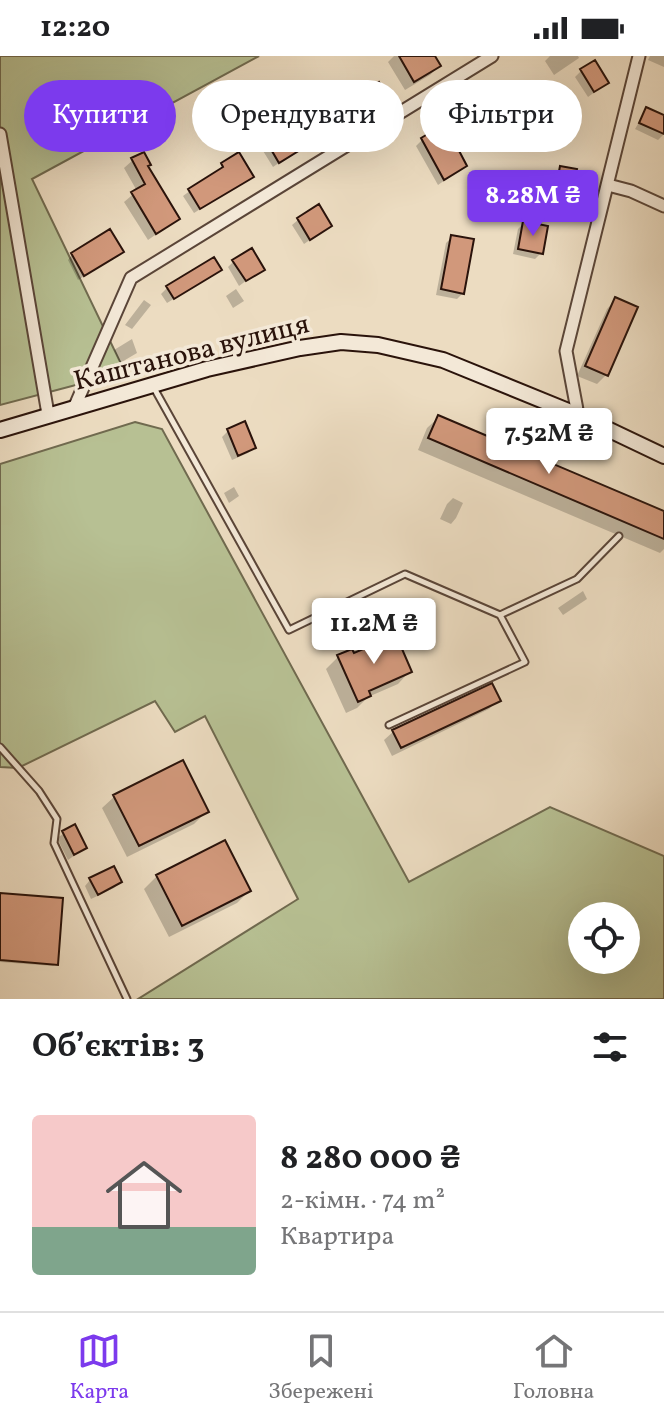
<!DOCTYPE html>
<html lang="uk">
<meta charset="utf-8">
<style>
:root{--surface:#fff;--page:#f2f2f2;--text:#202124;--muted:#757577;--line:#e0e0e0;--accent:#7c3aed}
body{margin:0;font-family:Vollkorn,serif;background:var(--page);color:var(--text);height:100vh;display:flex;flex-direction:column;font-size:30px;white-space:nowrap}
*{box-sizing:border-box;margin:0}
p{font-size:26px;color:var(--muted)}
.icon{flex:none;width:44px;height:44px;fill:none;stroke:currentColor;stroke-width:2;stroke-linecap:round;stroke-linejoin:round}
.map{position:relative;height:943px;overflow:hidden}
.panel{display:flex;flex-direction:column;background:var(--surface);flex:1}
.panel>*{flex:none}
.guide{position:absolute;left:24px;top:24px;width:616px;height:72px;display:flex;gap:16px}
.controls{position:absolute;left:568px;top:846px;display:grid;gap:16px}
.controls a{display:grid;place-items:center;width:72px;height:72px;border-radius:50%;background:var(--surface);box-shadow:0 8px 32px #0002;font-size:40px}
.price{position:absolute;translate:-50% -68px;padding:0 18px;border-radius:8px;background:#fff;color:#222;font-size:26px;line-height:52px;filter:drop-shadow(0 2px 4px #0008)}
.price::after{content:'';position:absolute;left:50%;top:48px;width:24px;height:18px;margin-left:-12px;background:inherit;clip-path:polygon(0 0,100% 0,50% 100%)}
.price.on{background:var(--accent);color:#fff}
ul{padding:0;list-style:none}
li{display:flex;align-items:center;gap:24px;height:200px;padding:0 32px}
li+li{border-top:2px solid var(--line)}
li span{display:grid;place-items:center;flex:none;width:224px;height:160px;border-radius:8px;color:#555}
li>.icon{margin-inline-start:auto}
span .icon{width:96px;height:96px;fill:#fffc;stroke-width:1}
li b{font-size:34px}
h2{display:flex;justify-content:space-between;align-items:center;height:96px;padding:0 32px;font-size:34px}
.chip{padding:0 28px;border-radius:36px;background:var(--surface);box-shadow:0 8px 32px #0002;font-size:28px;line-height:72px}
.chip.on{background:var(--accent);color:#fff}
.status{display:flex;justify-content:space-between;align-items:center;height:56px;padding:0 40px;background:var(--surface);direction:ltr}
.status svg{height:22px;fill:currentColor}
.menu{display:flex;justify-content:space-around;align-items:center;height:112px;border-top:2px solid var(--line);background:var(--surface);font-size:22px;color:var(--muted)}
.menu a{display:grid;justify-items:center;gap:4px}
.menu .on{color:var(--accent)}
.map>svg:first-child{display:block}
.green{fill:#b7c093;stroke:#706a4f;stroke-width:2;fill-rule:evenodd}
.shadow{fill:#0003}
.building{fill:#d1987b;stroke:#2a130b;stroke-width:2}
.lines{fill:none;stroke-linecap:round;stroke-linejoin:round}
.service-casing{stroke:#5a4538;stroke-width:9}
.minor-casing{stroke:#5a4538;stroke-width:15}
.secondary-casing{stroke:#2a130b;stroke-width:18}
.service{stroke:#f3e8d7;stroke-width:5}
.minor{stroke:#f3e8d7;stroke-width:11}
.secondary{stroke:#f3e8d7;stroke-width:14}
.labels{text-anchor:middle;stroke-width:7;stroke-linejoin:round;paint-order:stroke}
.street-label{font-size:28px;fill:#2a130b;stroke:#f3e8d7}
</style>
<div class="status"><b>12:20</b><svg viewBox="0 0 49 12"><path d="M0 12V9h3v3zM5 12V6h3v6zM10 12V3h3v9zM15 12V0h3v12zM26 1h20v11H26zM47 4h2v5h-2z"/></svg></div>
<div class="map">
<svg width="664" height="943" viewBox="0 0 664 943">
<rect width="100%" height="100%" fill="#ecdcc1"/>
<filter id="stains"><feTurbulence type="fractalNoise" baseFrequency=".0025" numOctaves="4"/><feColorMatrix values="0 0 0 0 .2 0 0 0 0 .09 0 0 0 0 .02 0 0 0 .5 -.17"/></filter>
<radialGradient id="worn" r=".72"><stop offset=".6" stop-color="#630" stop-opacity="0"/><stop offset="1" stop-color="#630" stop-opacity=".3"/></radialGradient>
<path class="green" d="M0,0H259L32,123L125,316L0,349Z
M135,366L162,373L409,826L550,751L664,800V943H138L298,843L205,660L175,676L155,645L18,712L0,711V408ZM582,860H626V904H582Z"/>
<path class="shadow" d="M394,0H433L439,10L430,19L405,34L388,6Z
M550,0H578L579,2L554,19L545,5Z
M650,0H664V11L648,4Z
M581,15L607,27L588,41L575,21Z
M386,41L357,61L361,68L347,78L343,71L319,86L306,63L312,58Z
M490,44L524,55L498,72L485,50Z
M647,53L664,61V78L658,84L635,73Z
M266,84L302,91L273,111L260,90Z
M422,84L465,110L438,129L416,90Z
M239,99L252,120L194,157L183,140Z
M133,104L146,111L178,163L148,184L124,146L137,135L124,112Z
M561,112L570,139L564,145L551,143L555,118Z
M298,164L330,170L304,188L292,169Z
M524,167L541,197L535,203L513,198L518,173Z
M452,181L463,237L457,243L436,239L446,187Z
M122,196L78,224L68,204L72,199Z
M213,204V219L167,247L161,238L167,232Z
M234,205L262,213L239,230L228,211Z
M236,233L244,245L233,252L226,240Z
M616,243L606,319L597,328L577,320L607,253Z
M144,244L151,249L132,273L125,269Z
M132,283L137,297L120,307L114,294Z
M439,361L664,457V493L660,497L418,394L427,372Z
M244,368L254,391L248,397L232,404L222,381L228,375Z
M234,431L239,440L229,447L224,437Z
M453,442L463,447L456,462L451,468L440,463L447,448Z
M583,535L587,543L563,559L558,552Z
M353,600L410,615L398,628L368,641L357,652L346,657L326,613L338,601Z
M498,644L489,653L392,700L384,684L394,675Z
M115,740L207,755L194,768L127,801L102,752Z
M74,771L85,792L68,804L57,782Z
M157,820L249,835L237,847L169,881L144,833Z
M90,824L120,826L114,832L91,843L85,830Z
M0,839L56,908L53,910L0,906Z"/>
<path class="building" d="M399,0H435L441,10L414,26Z
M595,4L609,27L594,36L580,13Z
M379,26L388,41L358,60L363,68L354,73L350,67L326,81L310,56L343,36L349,45Z
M511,29L527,55L505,68L489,42Z
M646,51L664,59V78L639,67Z
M290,68L305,91L279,107L265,83Z
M445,68L467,110L444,124L421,82Z
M144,96L151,109L148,110L180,163L156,178L131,136L145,128L131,102Z
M239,96L254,121L200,153L188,133L223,111L221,107Z
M560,110L577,113L571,140L555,137Z
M319,148L332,170L310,184L297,162Z
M523,165L548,170L543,198L518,193Z
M110,173L124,196L84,220L71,197Z
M451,179L474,183L464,238L441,233Z
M252,192L265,214L246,225L232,204Z
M214,201L222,214L174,243L166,230Z
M615,241L638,251L608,320L585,310Z
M438,359L664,455V483L428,382Z
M245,365L256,392L238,400L227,373Z
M396,579L412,616L369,635L371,640L358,646L337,599L352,593L354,597Z
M492,627L501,645L401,692L392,674Z
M183,704L209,756L139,790L113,739Z
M75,768L87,792L74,799L62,775Z
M225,784L251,835L182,870L156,819Z
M114,810L122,826L98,839L89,822Z
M0,837L63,842L58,909L0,904Z"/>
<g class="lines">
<g class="service-casing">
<path id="service" d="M154,332L289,574L405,518L500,559L525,606L389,669
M500,559L577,523L619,480
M0,691L39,735L57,763L54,787L127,943"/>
</g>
<g class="minor-casing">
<path id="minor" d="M0,78L48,358
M608,129L631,135L664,150
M75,350L131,222L492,0
M578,359L566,295L639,0"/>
</g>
<g class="secondary-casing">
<path id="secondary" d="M0,374L207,313L300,292L341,286L378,289L443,304L578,359L664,400"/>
</g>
<use href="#service" class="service"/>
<use href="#minor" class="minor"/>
<use href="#secondary" class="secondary"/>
</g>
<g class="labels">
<g class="street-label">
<text transform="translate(191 295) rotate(-14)" y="10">Каштанова вулиця</text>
</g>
</g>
<rect width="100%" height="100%" filter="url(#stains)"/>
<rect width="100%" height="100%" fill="url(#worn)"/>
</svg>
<div class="controls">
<a><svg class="icon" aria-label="locate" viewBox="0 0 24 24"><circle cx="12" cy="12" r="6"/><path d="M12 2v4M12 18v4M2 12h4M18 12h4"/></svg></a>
</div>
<b class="price on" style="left:533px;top:182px">8.28M ₴</b>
<b class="price" style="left:549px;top:420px">7.52M ₴</b>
<b class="price" style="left:374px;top:610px">11.2M ₴</b>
<div class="guide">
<a class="chip on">Купити</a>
<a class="chip">Орендувати</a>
<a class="chip">Фільтри</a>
</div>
</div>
<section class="panel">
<h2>Об’єктів: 3<svg class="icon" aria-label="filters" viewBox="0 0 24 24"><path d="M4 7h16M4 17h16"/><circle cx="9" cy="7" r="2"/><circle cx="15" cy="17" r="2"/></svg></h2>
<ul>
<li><span style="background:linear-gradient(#f6c9c9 70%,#7fa58c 0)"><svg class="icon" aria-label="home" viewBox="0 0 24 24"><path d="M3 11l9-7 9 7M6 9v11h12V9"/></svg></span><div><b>8 280 000 ₴</b><p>2-кімн. · 74 m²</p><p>Квартира</p></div></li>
</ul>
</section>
<nav class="menu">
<a class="on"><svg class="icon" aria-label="map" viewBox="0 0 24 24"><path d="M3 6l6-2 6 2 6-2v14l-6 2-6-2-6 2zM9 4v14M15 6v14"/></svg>Карта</a>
<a><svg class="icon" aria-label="saved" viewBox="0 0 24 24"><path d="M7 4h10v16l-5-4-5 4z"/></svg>Збережені</a>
<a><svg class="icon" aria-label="home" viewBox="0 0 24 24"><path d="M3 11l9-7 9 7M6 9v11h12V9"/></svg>Головна</a>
</nav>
